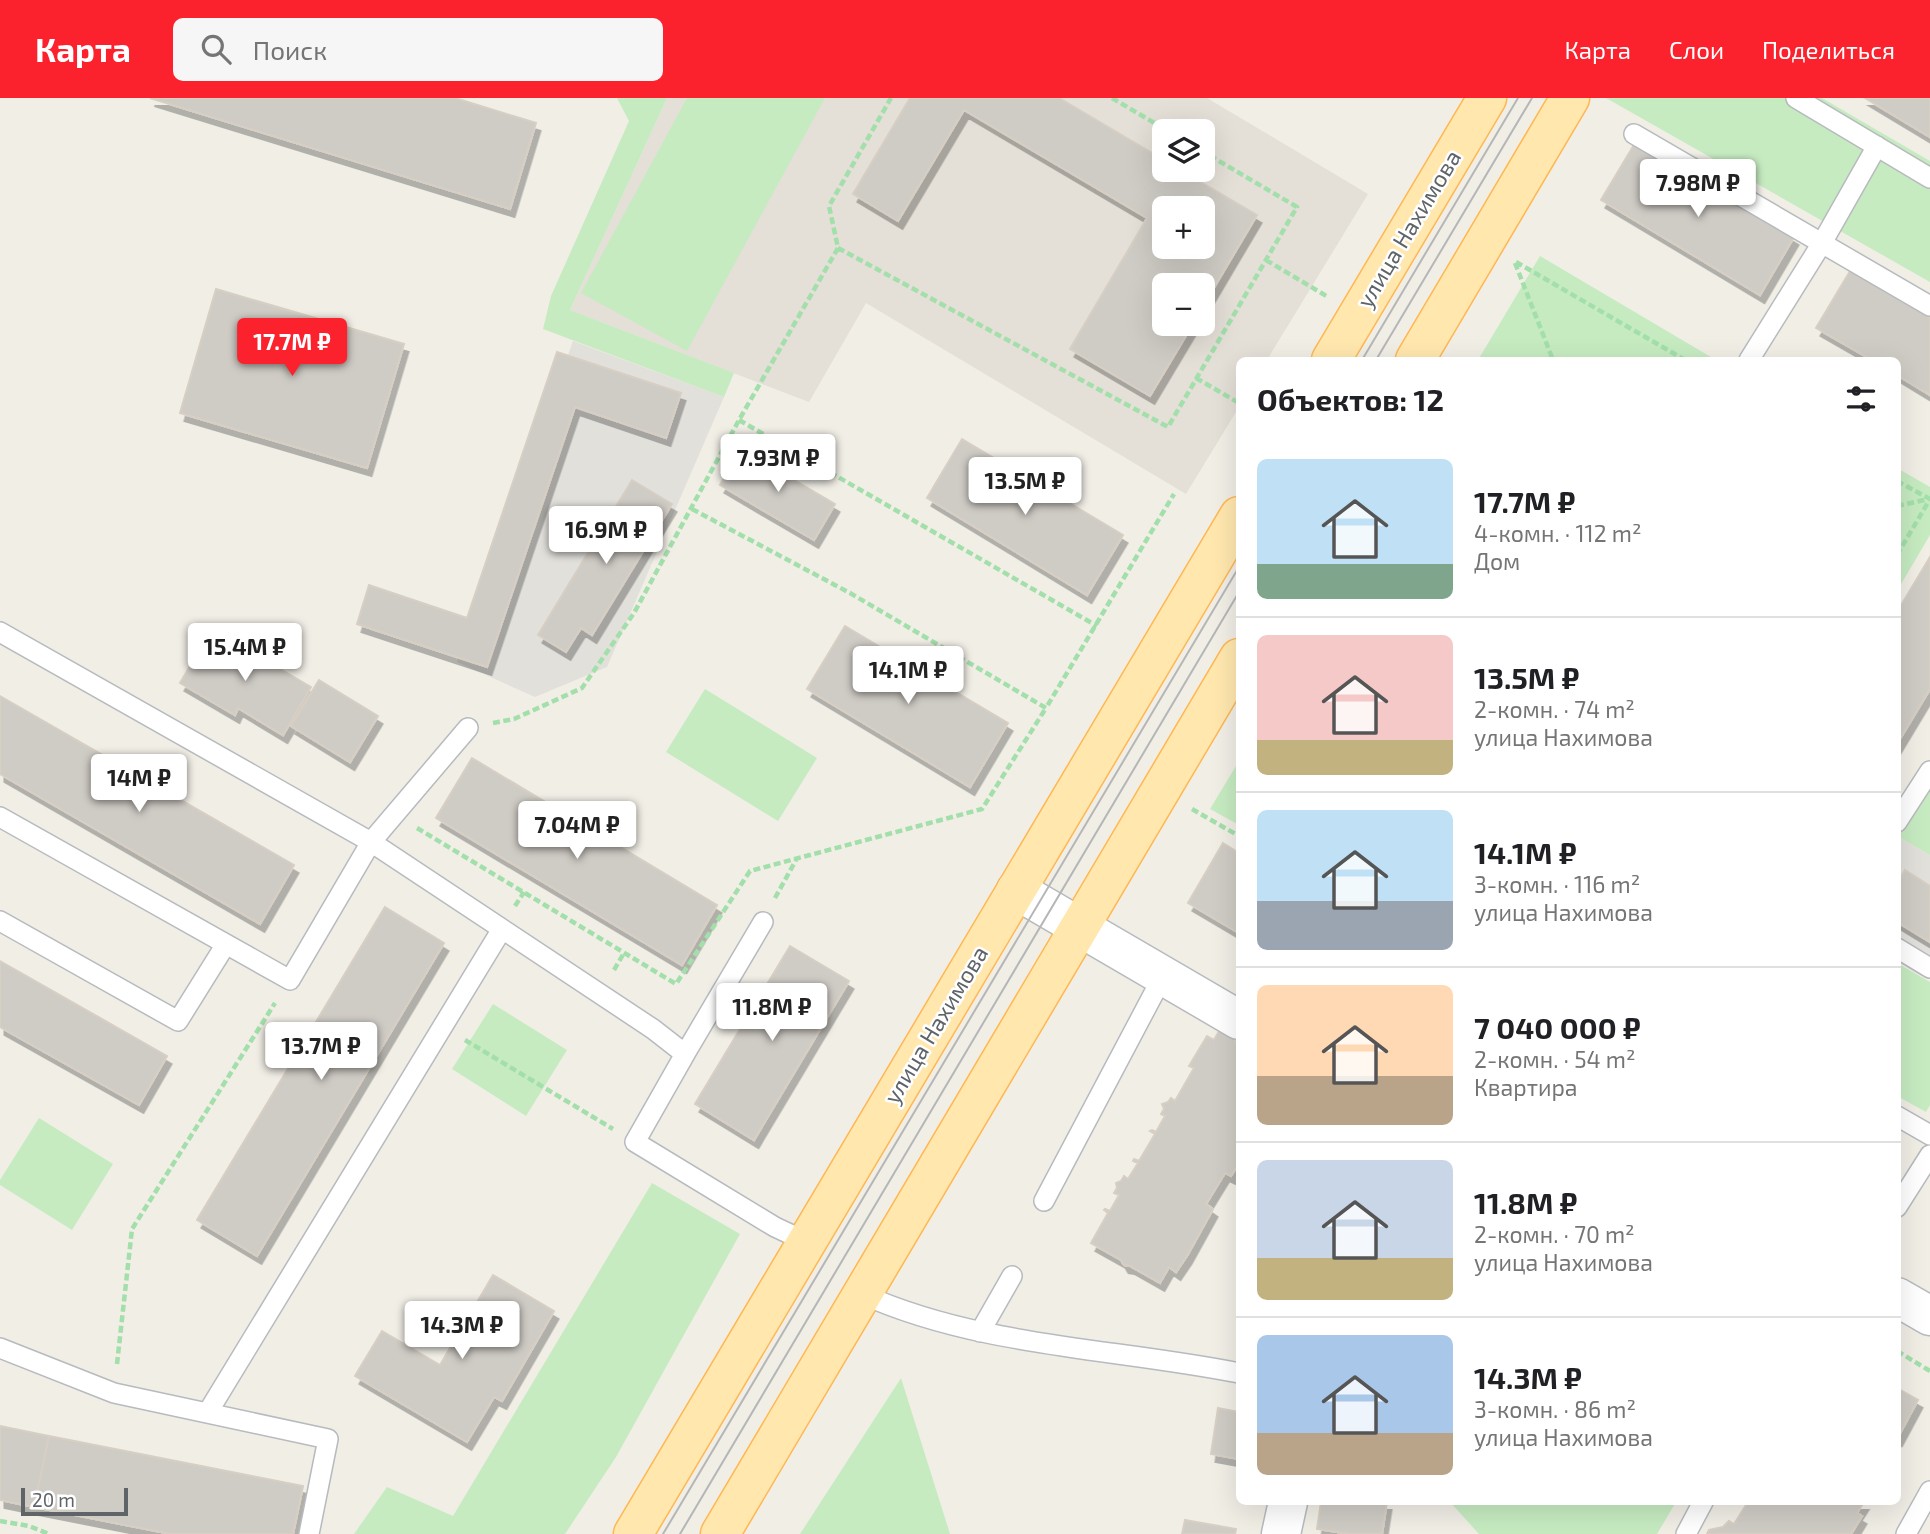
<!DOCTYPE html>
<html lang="ru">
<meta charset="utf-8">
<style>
:root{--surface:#fff;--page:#f6f6f6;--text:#202124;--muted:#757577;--line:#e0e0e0;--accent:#fb222e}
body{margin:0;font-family:"Exo 2",sans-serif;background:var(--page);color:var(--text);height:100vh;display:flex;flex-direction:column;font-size:26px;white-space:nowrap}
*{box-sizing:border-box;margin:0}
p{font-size:23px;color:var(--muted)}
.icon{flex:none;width:38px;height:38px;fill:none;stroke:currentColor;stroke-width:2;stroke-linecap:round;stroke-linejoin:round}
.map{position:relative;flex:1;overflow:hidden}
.details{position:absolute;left:1236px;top:259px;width:665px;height:1148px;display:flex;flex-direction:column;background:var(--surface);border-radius:10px;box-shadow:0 7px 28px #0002}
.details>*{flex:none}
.fabs{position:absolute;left:1152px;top:21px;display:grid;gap:14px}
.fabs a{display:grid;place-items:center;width:63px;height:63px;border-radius:10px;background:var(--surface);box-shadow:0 7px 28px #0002;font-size:35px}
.scale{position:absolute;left:21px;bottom:18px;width:107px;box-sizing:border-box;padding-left:7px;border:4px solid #5e6468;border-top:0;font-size:19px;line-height:24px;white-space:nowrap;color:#5e6468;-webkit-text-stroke:5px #fff;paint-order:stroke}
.price{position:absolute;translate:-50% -60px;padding:0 16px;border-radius:7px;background:#fff;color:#222;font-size:23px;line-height:46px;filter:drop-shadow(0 2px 4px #0008)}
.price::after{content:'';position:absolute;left:50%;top:42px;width:21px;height:16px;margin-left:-10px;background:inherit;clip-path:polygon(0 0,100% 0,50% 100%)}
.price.active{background:var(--accent);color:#fff}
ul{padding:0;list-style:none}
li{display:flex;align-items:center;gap:21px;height:175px;padding:0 21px}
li+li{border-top:2px solid var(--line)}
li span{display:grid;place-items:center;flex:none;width:196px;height:140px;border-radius:10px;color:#555}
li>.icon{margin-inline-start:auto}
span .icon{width:84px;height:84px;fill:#fffc;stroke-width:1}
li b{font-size:30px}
h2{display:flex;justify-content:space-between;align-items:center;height:84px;padding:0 21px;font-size:30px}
header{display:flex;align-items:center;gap:42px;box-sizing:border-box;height:98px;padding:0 35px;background:var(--accent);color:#fff}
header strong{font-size:33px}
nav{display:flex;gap:38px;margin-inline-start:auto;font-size:24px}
.search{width:490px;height:63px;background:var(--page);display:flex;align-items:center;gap:18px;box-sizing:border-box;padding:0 24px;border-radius:10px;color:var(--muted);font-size:26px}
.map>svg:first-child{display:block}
.industrial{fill:#e2e0db}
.education{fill:#e4dfd7;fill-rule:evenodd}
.green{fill:#c6ebc1}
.building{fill:#cfcbc5;stroke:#d7cfc4;stroke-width:2;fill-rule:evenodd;filter:url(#shadow)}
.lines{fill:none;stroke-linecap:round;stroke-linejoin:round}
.lane-casing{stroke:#b7babe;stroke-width:22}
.street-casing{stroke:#b7babe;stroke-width:41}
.primary-casing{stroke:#ffb752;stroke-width:41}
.path{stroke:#a2dfaa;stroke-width:4.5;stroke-dasharray:7 3.5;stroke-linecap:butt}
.lane{stroke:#fff;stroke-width:19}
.street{stroke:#fff;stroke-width:38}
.primary{stroke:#ffe7ae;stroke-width:38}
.tram{stroke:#b5b6b7;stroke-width:2}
.labels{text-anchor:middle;stroke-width:5;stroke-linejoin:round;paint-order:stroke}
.street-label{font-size:23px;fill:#5e6468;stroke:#fff}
</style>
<header>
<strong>Карта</strong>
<div class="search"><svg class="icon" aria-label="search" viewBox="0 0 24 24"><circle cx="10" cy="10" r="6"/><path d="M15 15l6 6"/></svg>Поиск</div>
<nav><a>Карта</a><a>Слои</a><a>Поделиться</a></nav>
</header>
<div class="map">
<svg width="1930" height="1436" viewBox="0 0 1930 1436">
<defs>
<filter id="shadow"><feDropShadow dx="4.5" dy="8" stdDeviation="0" flood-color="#0004"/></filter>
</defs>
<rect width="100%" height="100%" fill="#f1eee6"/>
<path class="industrial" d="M573,243L724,299L607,569L535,599L457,564Z
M1897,738L1930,757V857L1897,837Z"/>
<path class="education" d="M667,0H1207L1368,96L1267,262H1239V309L1186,396L866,205L809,304L570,212ZM1164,33H1202V72H1164ZM1164,110H1202V149H1164ZM1164,187H1202V226H1164Z"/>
<path class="green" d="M617,0H667L570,212L734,275L724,299L543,231L551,198L629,23Z
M687,0H825L687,253L581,195Z
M1606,0H1822L1930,63V184Z
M1540,158L1716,262H1478Z
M1897,370L1930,389V437L1897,493Z
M705,591L817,660L778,723L666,654Z
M1239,663V727L1210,711Z
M1930,683V757L1897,738V735Z
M1897,865L1930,884V1007L1926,1014L1897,998Z
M493,906L567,952L526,1018L452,971Z
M39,1020L113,1066L72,1132L0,1087V1082Z
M652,1085L740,1136L616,1359L565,1436H354L387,1389L453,1418Z
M901,1280L950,1436H800Z
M1450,1404H1676L1657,1436H1479Z"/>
<path class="building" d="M150,0H455L536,25L510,111Z
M910,0H1059L1164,62V72H1180L1257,117L1202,210V187H1164V226H1193L1150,298L1070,251L1147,120L964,12L898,123L853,96ZM1164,110H1202V149H1164Z
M1865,0H1930V39Z
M1635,45L1794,139L1760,197L1601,102Z
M1850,173L1930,220V297L1897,277V262H1872L1816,230Z
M216,191L404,246L367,370L180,315Z
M557,254L681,295L666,340L575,309L487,569L357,526L369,487L467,520Z
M962,341L1123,437L1087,497L927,400Z
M741,351L835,406L814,442L720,387Z
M632,382L672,406L592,537L581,530L566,554L538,537Z
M1930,459V591L1897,646V514Z
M845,528L1008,625L970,689L807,591Z
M212,531L311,589L283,637L238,610L235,617L180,585Z
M319,582L378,618L350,664L291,628Z
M0,598L294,767L260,826L0,676Z
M472,660L717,807L682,867L436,720Z
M1223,745L1239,755V835L1188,805Z
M1905,772L1930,788V844L1897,824V785Z
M385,809L444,845L257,1158L197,1122Z
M790,848L849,883L754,1042L695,1006Z
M0,863L167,958L139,1007L0,929Z
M1222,928L1238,938L1235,943L1239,945V1065L1231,1078L1225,1075L1206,1106L1213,1111L1187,1158L1176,1174L1169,1169L1160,1185L1130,1168L1124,1167L1121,1162L1091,1145L1108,1115L1104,1112L1105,1111L1110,1113L1119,1097L1114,1095L1117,1090L1116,1085L1121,1083L1124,1078L1128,1081L1138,1065L1133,1063L1134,1061L1139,1063L1155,1036L1150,1033L1152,1032L1156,1034L1165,1018L1161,1016L1164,1011L1162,1006L1168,1004L1171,1000L1175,1003L1194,970L1189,968L1207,938L1214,942Z
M493,1177L554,1213L502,1303L494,1299L467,1344L355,1278L382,1233L440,1267Z
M1897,1290L1918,1302L1897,1341Z
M1218,1310L1239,1314V1361L1211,1356Z
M0,1328L49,1338L34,1409L0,1402Z
M49,1338L303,1388L293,1436H171L34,1409Z
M1321,1404L1357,1406L1358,1404H1387L1382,1436H1350L1317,1431Z
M1748,1404H1864L1857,1415L1862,1418L1851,1436H1707L1709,1432L1723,1429L1729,1423L1734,1426Z
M1185,1422L1236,1431L1235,1436H1182Z"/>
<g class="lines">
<g class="lane-casing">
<path id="lane" d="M1796,0L1930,80
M1634,36L1930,208
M1749,262L1822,145L1877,48
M0,534L371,744L653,931L685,956L763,824
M0,719L290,882L371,744L468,630
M1897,724L1930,673
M0,823L178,923L226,846
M1897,850L1930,870
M685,956L635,1044L775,1129L807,1144
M1897,1018L1930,1037
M1044,1103L1163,878
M1897,1109L1930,1057
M862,1196C980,1249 1114,1250 1239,1275
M980,1234L1012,1178
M0,1250L114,1295L328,1341L309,1436
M208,1314L502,831
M1686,1436L1703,1404
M1906,1436L1930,1393"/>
</g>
<g class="street-casing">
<path id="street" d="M1016,792L1239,922
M1897,1199L1930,1218
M1281,1436L1288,1404"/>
</g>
<g class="primary-casing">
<path id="primary" d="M1331,262L1487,0
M1415,262L1570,0
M633,1436L1239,418
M720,1436L1239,560"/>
</g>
<path class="path" d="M1112,0L1168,33
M838,150L1168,329L1297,109L1202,53
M1266,162L1328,199
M1516,164L1685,262
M1515,165L1553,262
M1196,280L1239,305
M739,322L1097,528
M1897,383L1930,401
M1897,408L1929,401
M692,411L850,495L1046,610L1174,396
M1897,457L1930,401
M493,625L514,621L582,590L634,515L739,322L838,150L829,108L891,0
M1192,711L1239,738
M417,730L676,886L750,773L982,711L1046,610
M775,800L796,762
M515,808L524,794
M614,872L624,855
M465,942L613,1031
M1897,1253L1930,1273
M117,1266L132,1131L275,905
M0,1423L29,1428L49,1436"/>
<use href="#lane" class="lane"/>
<use href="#street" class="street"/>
<use href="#primary" class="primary"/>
<path class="tram" d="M1362,262L1518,0
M1376,262L1532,0
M663,1436L1239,469
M680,1436L1239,494"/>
</g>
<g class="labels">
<g class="street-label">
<text transform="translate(1409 131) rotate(-59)" y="8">улица Нахимова</text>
<text transform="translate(936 927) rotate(-59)" y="8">улица Нахимова</text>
</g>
</g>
</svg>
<div class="fabs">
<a><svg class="icon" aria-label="layers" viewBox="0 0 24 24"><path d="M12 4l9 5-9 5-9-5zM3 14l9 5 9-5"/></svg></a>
<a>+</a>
<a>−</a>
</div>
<div class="scale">20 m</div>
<b class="price" style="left:1698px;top:121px">7.98M ₽</b>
<b class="price active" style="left:292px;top:280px">17.7M ₽</b>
<b class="price" style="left:778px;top:396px">7.93M ₽</b>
<b class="price" style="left:1025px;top:419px">13.5M ₽</b>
<b class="price" style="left:606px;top:468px">16.9M ₽</b>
<b class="price" style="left:245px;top:585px">15.4M ₽</b>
<b class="price" style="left:908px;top:608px">14.1M ₽</b>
<b class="price" style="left:139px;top:716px">14M ₽</b>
<b class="price" style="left:577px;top:763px">7.04M ₽</b>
<b class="price" style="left:772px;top:945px">11.8M ₽</b>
<b class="price" style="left:321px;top:984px">13.7M ₽</b>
<b class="price" style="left:462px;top:1263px">14.3M ₽</b>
<section class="details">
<h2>Объектов: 12<svg class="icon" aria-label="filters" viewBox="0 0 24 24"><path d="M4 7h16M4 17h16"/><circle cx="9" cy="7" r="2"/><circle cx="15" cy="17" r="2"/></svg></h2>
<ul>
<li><span style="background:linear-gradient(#bfe0f5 75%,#7fa58c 0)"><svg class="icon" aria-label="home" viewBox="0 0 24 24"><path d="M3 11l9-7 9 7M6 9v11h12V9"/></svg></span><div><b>17.7M ₽</b><p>4-комн. · 112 m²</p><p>Дом</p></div></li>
<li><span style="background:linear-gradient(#f6c9c9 75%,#c2b280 0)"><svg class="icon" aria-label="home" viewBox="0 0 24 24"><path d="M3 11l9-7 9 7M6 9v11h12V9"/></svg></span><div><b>13.5M ₽</b><p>2-комн. · 74 m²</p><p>улица Нахимова</p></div></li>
<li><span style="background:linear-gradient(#bfe0f5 65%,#9aa5b1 0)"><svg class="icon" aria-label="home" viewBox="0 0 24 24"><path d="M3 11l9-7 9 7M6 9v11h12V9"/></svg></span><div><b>14.1M ₽</b><p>3-комн. · 116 m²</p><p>улица Нахимова</p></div></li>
<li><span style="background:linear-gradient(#ffd9b3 65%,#b9a48a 0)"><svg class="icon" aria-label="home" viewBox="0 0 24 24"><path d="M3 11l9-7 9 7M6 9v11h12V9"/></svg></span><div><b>7 040 000 ₽</b><p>2-комн. · 54 m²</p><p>Квартира</p></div></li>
<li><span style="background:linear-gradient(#c9d6e8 70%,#c2b280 0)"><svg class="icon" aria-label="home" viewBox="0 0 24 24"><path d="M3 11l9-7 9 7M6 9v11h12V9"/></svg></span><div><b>11.8M ₽</b><p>2-комн. · 70 m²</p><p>улица Нахимова</p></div></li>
<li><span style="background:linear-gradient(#a9c7e8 70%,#b9a48a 0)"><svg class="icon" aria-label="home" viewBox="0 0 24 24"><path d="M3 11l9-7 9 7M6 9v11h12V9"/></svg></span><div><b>14.3M ₽</b><p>3-комн. · 86 m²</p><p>улица Нахимова</p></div></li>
</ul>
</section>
</div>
